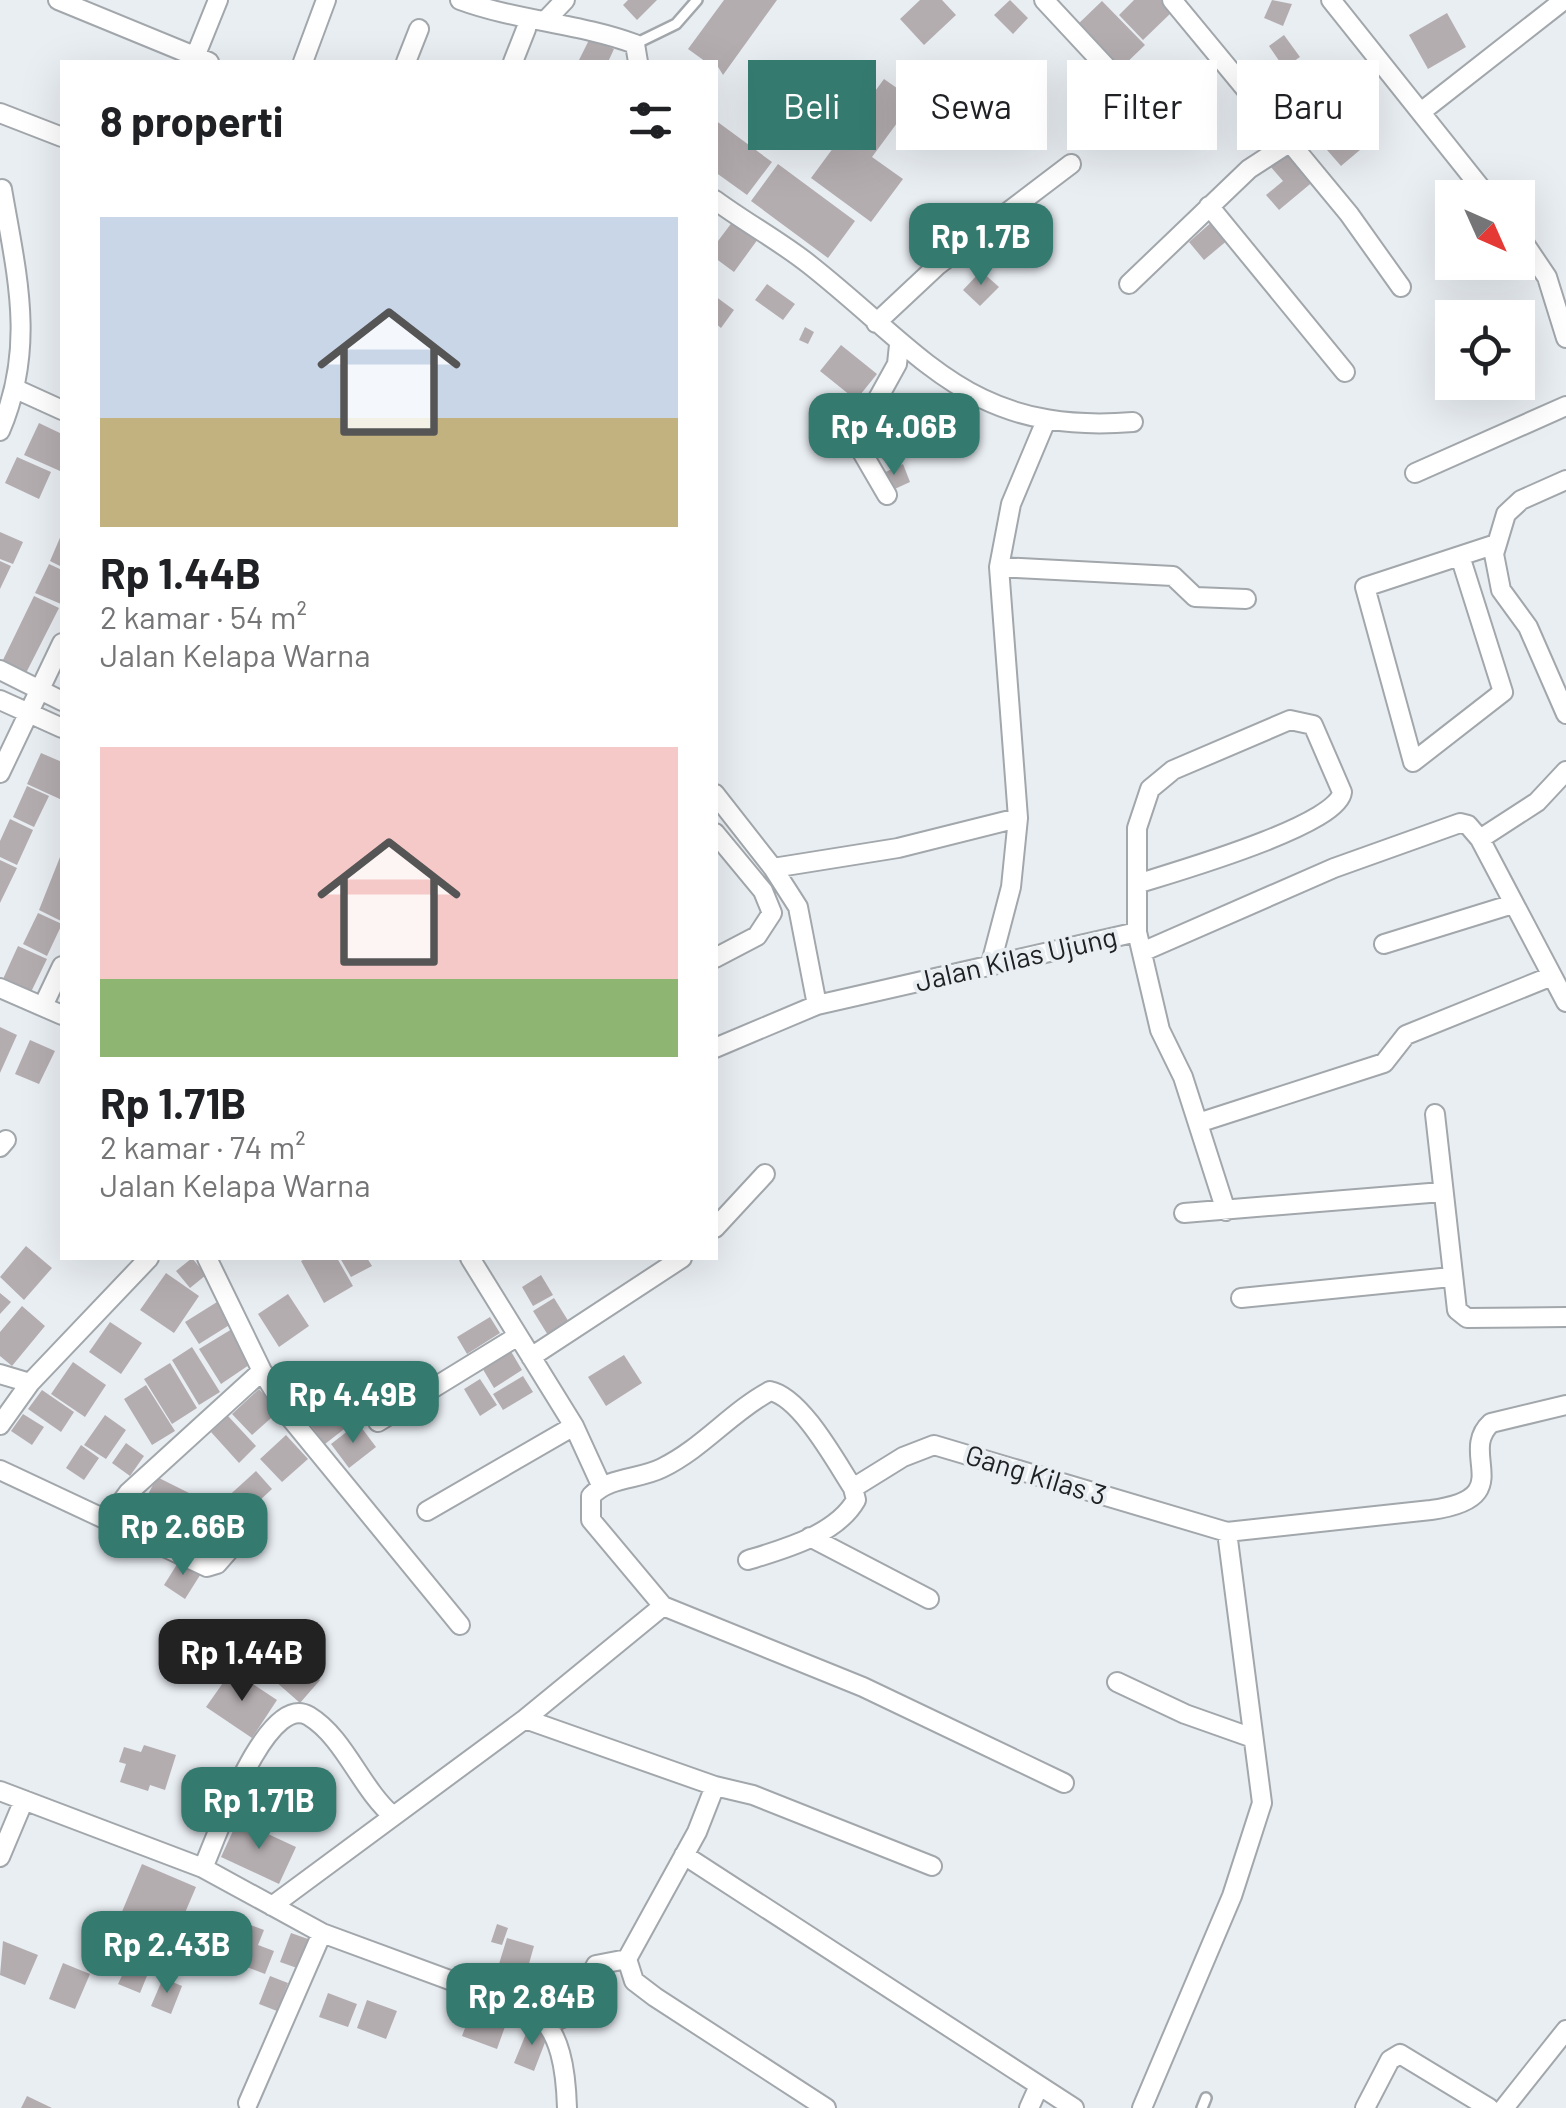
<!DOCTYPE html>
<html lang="id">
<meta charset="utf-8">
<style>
:root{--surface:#fff;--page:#f2f2f2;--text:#202124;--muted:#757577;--accent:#357a6f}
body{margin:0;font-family:Barlow,sans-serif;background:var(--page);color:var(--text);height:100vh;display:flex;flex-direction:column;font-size:38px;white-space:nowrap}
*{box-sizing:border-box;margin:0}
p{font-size:32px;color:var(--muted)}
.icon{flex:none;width:55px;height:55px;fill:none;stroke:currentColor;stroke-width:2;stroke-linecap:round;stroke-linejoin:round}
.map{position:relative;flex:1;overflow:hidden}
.sheet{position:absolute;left:60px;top:60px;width:658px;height:1200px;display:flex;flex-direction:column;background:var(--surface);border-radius:0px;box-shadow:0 10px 40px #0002}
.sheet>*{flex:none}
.top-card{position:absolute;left:748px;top:60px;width:668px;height:90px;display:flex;gap:20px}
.needle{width:65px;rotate:135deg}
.buttons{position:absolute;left:1435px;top:180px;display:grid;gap:20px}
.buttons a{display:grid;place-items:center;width:100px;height:100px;border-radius:0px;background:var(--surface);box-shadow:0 10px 40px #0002;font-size:50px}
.price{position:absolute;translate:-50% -85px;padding:0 22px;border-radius:20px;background:var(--accent);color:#fff;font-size:32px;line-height:65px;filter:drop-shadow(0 2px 5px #0008)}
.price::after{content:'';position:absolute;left:50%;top:60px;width:30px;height:22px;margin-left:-15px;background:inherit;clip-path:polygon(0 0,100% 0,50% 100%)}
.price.active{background:#222;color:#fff}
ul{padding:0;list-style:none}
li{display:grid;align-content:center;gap:20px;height:530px;padding:0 40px}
li span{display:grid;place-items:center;height:310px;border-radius:0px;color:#555}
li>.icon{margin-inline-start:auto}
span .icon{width:180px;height:180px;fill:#fffc;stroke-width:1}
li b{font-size:42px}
h2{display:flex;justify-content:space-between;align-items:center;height:120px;padding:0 40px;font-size:42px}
.chip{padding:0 35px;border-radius:0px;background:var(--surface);box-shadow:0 10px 40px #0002;font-size:35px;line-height:90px}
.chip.active{background:var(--accent);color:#fff}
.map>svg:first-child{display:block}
.building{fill:#b4adb0}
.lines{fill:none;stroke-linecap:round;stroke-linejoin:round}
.lane-casing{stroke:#a2a7ac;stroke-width:14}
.street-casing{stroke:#a2a7ac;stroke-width:22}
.lane{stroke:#fff;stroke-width:9}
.street{stroke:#fff;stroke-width:18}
.labels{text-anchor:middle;stroke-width:8;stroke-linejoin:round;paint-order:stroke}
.street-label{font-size:28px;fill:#202123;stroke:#e9eef3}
</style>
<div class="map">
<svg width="1566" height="2108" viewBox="0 0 1566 2108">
<rect width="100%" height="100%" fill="#e9eef3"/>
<path class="building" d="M628,0H657L637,20L623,5Z
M724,0H777L723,75L715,62H706L688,49Z
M920,0H942L956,15L924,45L900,19Z
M1010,0L1028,18L1013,34L994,15Z
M1134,0H1161L1172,12L1143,40L1119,15Z
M1272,0L1292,4L1283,26L1264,18Z
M1102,1L1145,45L1118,71L1075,27Z
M1447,13L1466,47L1428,69L1409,35Z
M1284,35L1300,57L1284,68L1269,46Z
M590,38L614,49L608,62H578Z
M1302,60L1313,76L1299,86L1288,70Z
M884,79L914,100L872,157L903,179L871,222L811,178Z
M715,120L772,162L747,195L715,172Z
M1353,127L1367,144L1341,166L1327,150Z
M1290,150L1315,180L1279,210L1266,195L1283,181L1270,166Z
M778,164L855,221L828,258L751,201Z
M1214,220L1229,239L1204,260L1189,242Z
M733,221L758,239L734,272L715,258V245Z
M981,271L999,287L980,306L963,290Z
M767,284L795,304L783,320L755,300Z
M715,296L734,310L721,328L715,323Z
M805,327L814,332L808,344L799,340Z
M841,345L877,374L856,400L820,371Z
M39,423L62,434L60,471L24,455Z
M885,432L901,450L886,463L870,445Z
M17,457L51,472L39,499L5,483Z
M903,464L910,482L886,493L879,475Z
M0,532L23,542L13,564L0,559Z
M62,533V567L50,561Z
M0,561L11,566L0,589Z
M49,564L62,570L61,604L35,593Z
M34,596L59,608L26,673L2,662Z
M41,753L62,762V800L27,784Z
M27,786L49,796L34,827L13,817Z
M10,819L33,830L17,865L0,857V841Z
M62,852V919L61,921L39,910Z
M0,860L17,868L0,903Z
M38,913L62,924L47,956L23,944Z
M18,946L47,959L31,992L3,979Z
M0,1027L17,1035L0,1073Z
M30,1040L55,1051L39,1084L15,1074Z
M26,1246L52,1268L24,1300L0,1277Z
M192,1258L206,1275L190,1288L176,1271Z
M307,1258H337L353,1286L324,1303L301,1261Z
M340,1258H367L372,1266L351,1277Z
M166,1273L199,1296L174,1333L140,1310Z
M541,1275L553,1295L533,1306L522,1287Z
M0,1293L11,1302L0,1314Z
M288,1294L309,1326L279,1347L258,1314Z
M554,1298L572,1327L551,1340L533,1311Z
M217,1302L231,1324L199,1344L185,1322Z
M22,1306L45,1326L12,1366L0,1356V1332Z
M490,1317L500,1333L467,1354L457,1337Z
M110,1322L142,1343L121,1374L89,1352Z
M232,1329L252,1363L221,1384L199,1349Z
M192,1347L220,1392L199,1405L172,1360Z
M509,1348L522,1370L494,1388L481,1366Z
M624,1355L642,1383L606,1406L588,1377Z
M73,1362L106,1385L85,1417L51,1394Z
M170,1363L197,1408L172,1424L144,1379Z
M328,1369L345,1391L307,1420L290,1398Z
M523,1376L533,1392L503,1410L493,1394Z
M480,1379L497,1405L480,1416L464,1389Z
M146,1385L175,1431L152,1445L124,1399Z
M259,1389L279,1411L252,1435L232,1414Z
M42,1390L74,1412L61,1432L28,1409Z
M346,1394L362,1415L325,1444L309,1423Z
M23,1414L44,1427L32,1445L11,1431Z
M105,1415L126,1430L106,1459L84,1445Z
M228,1416L256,1446L239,1463L211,1432Z
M358,1423L376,1447L349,1468L331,1444Z
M286,1435L308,1459L282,1482L260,1459Z
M126,1443L144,1456L130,1476L112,1463Z
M81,1445L99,1458L84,1480L66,1468Z
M256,1471L272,1489L229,1529L212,1511Z
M157,1477L207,1502L192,1531L142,1506Z
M181,1558L202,1572L185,1599L164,1585Z
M295,1658L320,1680L300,1703L275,1681Z
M232,1670L277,1700L252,1738L206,1707Z
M144,1745L176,1755L165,1790L150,1785L148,1791L120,1782L126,1764L119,1762L124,1747L141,1752Z
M238,1820L296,1847L279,1884L221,1857Z
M142,1864L196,1887L167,1955L113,1933Z
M229,1917L264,1930L258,1945L274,1951L265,1974L215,1955Z
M497,1924L508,1928L502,1945L491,1942Z
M291,1933L308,1939L297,1968L280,1962Z
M507,1938L534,1946L523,1985L495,1977Z
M3,1941L38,1955L25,1985L0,1975Z
M63,1963L90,1974L75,2009L49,1999Z
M128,1963L149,1971L140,1993L118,1984Z
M270,1976L288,1983L277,2011L259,2004Z
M163,1978L182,1986L171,2014L151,2006Z
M328,1993L357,2004L348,2027L319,2017Z
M367,2000L397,2011L386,2039L357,2028Z
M472,2009L507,2021L497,2049L462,2036Z
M530,2024L549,2032L534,2071L514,2063Z
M27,2096L52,2108H21Z"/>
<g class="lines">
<g class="lane-casing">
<path id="lane" d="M635,44L676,24L697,0
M1202,2108L1206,2098"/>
</g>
<g class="street-casing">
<path id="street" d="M58,0L209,62
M460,0C517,21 578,23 635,44L638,62
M1044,0L1111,72
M1172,0L1349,214L1401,287
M1331,0L1489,198
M545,21L565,0
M195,57L218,0
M303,62L326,0
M406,62L419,29
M513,62L526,29
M1421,112L1564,0
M0,113L62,137
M715,200C746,223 780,241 810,265C925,356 970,435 1133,422
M1209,206L1345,372
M1518,234L1547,277L1566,338
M1129,284L1249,169L1289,143
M876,323L938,265L1071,164
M18,390L62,410
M0,431C36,347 17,276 2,189
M1415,473L1566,406
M1566,480L1521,500L1506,514L1494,554L1501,590L1528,627L1566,714
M887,495L855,440L897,364L899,345
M1460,556L1503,692L1413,762L1365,587L1496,544
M999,567L1173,576L1195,597L1246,599
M0,670L62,701
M0,700L62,728
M0,773L62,643
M715,794L773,868L798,907L817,1005
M715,833L763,891L772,913L757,936L715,958
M1480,839L1537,802L1566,771
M773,868L898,848L1018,818
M1140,883C1175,872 1339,825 1342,792L1313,725L1290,720L1173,770L1150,789L1137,828V932L1160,1030L1183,1077L1226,1211
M1384,944L1513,904
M1142,952L1334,868L1460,823L1468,825L1480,839L1566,1002
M990,967L1011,887L1018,818L999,567L1011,504L1045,423
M0,988L62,1015
M43,1006L62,966
M715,1048L817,1005L1137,932
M1435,1114L1457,1310L1467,1318L1566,1317
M1198,1123L1384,1063L1406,1035L1552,976
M0,1147L6,1140
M1184,1213L1442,1192
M715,1228L765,1174
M207,1258L262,1371L292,1420L460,1625
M470,1258L574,1426L601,1485
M1241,1298L1451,1277
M531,1357L682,1258
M0,1374L30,1383
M378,1422L518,1336
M0,1425L30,1383L149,1258
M0,1470L207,1567L217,1564L231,1548
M853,1488L903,1457L934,1445L1227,1532L1431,1510C1520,1498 1457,1454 1491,1423L1566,1405
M427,1511L574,1426
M109,1519L128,1493L262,1371
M810,1537L929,1599
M663,1606L591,1520V1496C610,1476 638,1480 662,1468C703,1448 731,1412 770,1391C801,1397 836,1462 853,1488L856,1500C836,1535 784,1549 748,1560
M1117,1682L1185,1714L1250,1737
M525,1719L715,1786L753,1795L932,1866
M715,1786L697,1832L627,1959L634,1981L655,1997L826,2108
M0,1791L203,1868L322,1933L531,2010C562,2028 566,2075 567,2108
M684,1855L1074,2108
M0,1857L24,1800
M203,1868C216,1839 266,1691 309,1716C345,1738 361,1789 393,1816
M272,1906L525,1719L663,1606L863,1687L1064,1783
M547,2022C581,2019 581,1991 596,1965L627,1959
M248,2103L322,1933
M1029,2108L1038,2088
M1142,2108L1232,1896L1262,1803L1227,1532
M1365,2108L1390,2060L1400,2054L1489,2108
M1504,2108L1566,2030"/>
</g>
<use href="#lane" class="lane"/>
<use href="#street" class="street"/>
</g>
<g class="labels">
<g class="street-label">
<text transform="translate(1016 959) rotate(-13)" y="10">Jalan Kilas Ujung</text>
<text transform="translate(1036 1475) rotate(17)" y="10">Gang Kilas 3</text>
</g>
</g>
</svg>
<div class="buttons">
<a><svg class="needle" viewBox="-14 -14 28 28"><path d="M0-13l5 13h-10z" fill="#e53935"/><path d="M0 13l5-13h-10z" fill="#757577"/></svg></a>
<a><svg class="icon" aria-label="locate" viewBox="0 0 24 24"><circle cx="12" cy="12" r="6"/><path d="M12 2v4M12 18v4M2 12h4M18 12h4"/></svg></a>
</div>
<b class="price" style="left:981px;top:288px">Rp 1.7B</b>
<b class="price" style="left:894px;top:478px">Rp 4.06B</b>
<b class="price" style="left:353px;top:1446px">Rp 4.49B</b>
<b class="price" style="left:183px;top:1578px">Rp 2.66B</b>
<b class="price active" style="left:242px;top:1704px">Rp 1.44B</b>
<b class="price" style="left:259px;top:1852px">Rp 1.71B</b>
<b class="price" style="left:167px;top:1996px">Rp 2.43B</b>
<b class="price" style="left:532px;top:2048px">Rp 2.84B</b>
<div class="top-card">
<a class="chip active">Beli</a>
<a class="chip">Sewa</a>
<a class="chip">Filter</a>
<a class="chip">Baru</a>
</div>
<section class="sheet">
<h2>8 properti<svg class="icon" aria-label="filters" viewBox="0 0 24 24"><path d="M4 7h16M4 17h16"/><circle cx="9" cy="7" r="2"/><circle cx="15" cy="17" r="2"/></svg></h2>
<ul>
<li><span style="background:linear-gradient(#c9d6e8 65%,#c2b280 0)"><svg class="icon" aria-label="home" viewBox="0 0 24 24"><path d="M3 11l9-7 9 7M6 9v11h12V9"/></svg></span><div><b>Rp 1.44B</b><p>2 kamar · 54 m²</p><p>Jalan Kelapa Warna</p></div></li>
<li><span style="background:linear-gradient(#f6c9c9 75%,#8fb573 0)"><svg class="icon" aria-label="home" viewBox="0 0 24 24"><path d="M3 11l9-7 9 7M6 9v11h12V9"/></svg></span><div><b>Rp 1.71B</b><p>2 kamar · 74 m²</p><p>Jalan Kelapa Warna</p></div></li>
</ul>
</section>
</div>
